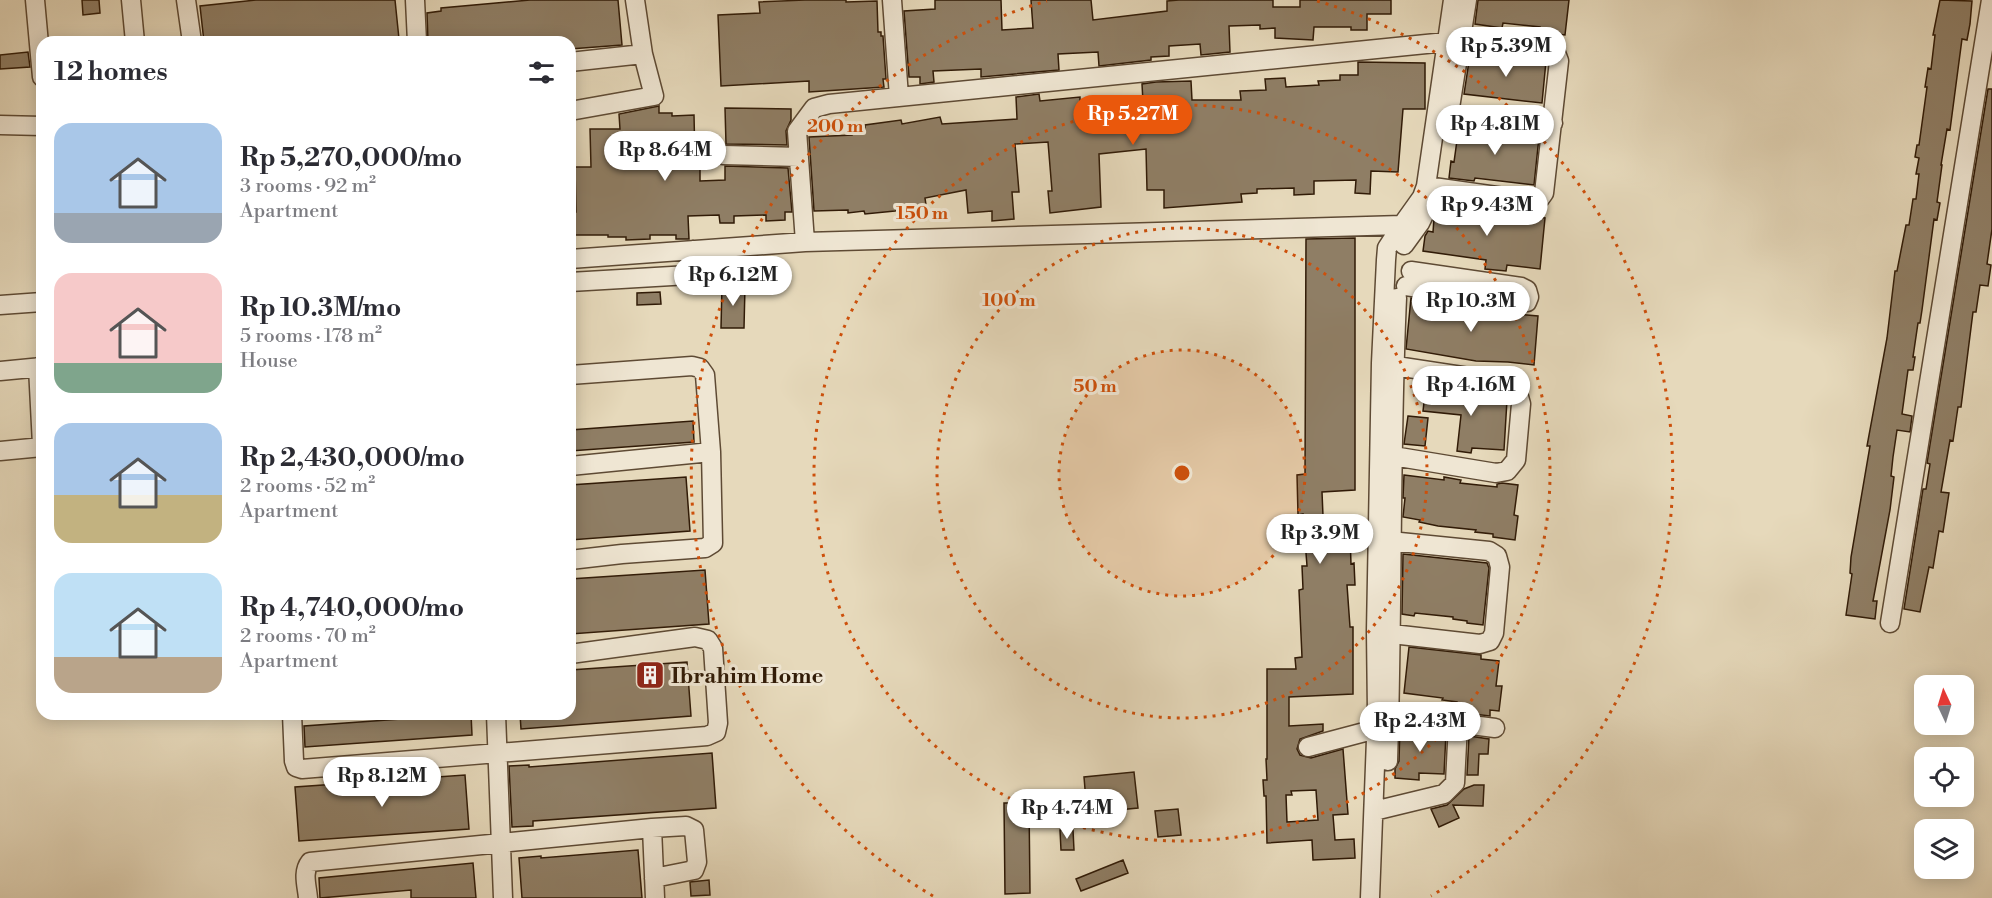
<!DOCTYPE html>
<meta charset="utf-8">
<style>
:root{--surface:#fff;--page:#f2f2f3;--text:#2b2b33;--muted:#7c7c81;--accent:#ea580c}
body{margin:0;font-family:"Libre Bodoni",serif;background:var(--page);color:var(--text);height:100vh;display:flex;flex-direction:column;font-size:22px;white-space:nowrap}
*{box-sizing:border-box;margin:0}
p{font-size:20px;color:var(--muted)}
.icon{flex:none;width:33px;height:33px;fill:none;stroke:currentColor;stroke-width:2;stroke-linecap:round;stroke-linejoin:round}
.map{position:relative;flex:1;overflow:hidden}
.panel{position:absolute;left:36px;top:36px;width:540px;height:684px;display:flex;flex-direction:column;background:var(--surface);border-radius:18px;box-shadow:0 3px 15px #0003}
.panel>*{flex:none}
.needle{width:39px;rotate:356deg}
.tools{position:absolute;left:1914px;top:675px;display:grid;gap:12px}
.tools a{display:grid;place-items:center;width:60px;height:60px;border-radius:12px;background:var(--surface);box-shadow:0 3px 15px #0003;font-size:30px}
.price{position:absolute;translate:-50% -51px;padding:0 14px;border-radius:21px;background:#fff;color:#222;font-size:20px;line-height:39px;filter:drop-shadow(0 2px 3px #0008)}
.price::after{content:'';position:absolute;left:50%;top:36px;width:18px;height:14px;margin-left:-9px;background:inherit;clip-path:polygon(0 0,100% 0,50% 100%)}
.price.current{background:var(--accent);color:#fff}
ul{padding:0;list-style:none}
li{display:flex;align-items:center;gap:18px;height:150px;padding:0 18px}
li span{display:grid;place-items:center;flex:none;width:168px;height:120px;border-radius:18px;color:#555}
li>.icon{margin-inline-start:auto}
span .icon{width:72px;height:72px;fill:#fffc;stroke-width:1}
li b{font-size:26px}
h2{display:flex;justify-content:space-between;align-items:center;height:72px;padding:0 18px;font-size:26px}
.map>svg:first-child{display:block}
.building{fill:#8f7e65;stroke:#311b07;stroke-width:1.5;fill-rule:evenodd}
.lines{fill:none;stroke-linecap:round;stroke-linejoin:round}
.street-casing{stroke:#5e4a34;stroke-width:21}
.street{stroke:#efe6d3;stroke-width:18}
.ring{fill:none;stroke:#cd500b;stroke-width:3;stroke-dasharray:3 6}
.labels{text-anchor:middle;stroke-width:6;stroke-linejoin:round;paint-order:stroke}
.poi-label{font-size:22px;font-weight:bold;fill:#311b07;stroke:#efe6d3;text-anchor:start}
.centre{fill:#cd500b;stroke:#efe6d3;stroke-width:3}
.ring-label{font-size:18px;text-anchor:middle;font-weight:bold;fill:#cd500b;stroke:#efe6d3;stroke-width:6;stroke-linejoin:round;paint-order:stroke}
</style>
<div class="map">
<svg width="1992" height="898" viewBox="0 0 1992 898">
<rect width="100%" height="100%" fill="#e6d9bb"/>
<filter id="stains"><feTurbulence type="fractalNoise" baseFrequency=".00333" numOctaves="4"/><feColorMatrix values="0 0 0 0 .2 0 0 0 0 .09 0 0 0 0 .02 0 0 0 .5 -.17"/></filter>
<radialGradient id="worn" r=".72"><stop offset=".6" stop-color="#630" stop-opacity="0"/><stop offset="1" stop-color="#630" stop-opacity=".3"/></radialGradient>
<path class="building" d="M82,0H99L100,13L83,15Z
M256,0H395L399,39L365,42H204L200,6Z
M530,0H618L622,45L570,49V42H428L427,13L441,11V8Z
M805,0H846V2L877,1L878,32H881V36H883L886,79H883L884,87L809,92V81L721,86L718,15L760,13L759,2Z
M935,0H1001L1002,30L1033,28L1031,0H1091L1093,20L1167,11V1L1179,0H1273V7H1300V0H1391V14H1367V30H1351V27H1314L1313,40L1275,38V28L1260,29V25L1229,26L1230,52L1201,55L1200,44L1169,46V56L1151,57V60L1099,66L1098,52L1058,54L1059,70L981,77V69L933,71L934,82L920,84V77H909L904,11L935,9Z
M1478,0H1569L1565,35L1539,32L1540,27L1503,23L1502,28L1475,24Z
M1940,0L1972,1L1970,24L1967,40L1962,39L1950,130L1947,129L1941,165H1942L1937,202L1940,203L1937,220L1934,219L1922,310L1920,323H1918L1913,357H1915L1913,370H1908L1902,414L1912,416L1910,432L1897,430L1893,457L1891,476L1894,477L1890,510L1873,601H1877L1875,619L1846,615L1852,574L1850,573L1851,557L1870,446H1867L1887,338L1895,271H1897L1906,225H1909L1913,199H1916L1919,174H1916L1919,158L1915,157L1917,145H1919L1927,87H1925L1928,68L1931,69L1935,35H1933Z
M28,52L30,67L0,69V55Z
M1470,55L1546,61L1542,103L1464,94Z
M1358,62L1425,63V109H1403L1398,172L1371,171L1370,194L1355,193L1356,180L1314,181V194L1294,195V188L1257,189V193L1241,194L1242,202L1164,208V190H1147L1146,149L1099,154L1101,207L1050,213L1048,191H1052L1048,142L1015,144L1019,192H1012L1014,219L992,221V211L968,213L966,190L925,198L926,205L895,211L865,214L864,211L848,213V210L814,211L809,137L852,135L851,129L865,127V125L901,120L902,124L940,117L942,124L1017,119L1016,97L1039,94L1040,101L1080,97V102L1115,101L1116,104L1143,102L1142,84L1156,82L1191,81L1192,100H1241L1240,91L1266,90L1265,79L1285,78L1286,87L1319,85L1318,81L1340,80V75H1358Z
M1988,89H1992V229L1987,264L1991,265L1988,286L1980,285L1976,312H1973L1961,407H1958L1953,441L1950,440L1941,492L1949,493L1943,532L1939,531L1933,568L1929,567L1920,612L1904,609L1923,489H1926L1930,464L1927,463Z
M659,106V113H672V116L694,115L695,160H700V181L725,180V166L788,168L792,212H785V220L766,221V215L734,216V223H720L719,215L688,216L689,239H676V235H650V239L626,240V237H608V235H570V212H576L575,167H591L590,129H620L619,114Z
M725,108L791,109V120L786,131L787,145L726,144Z
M1459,126L1505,130L1539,137L1534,185L1475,178L1474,181L1449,178L1451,161L1454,162Z
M1442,203L1545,218L1540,269L1507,265L1506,271L1485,269L1486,260L1423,251L1425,236L1428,231L1433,232L1434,219Z
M1355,238V490L1322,492L1323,516L1353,515V535H1350L1351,564L1354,563L1355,585H1347L1350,627H1353V694L1289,697V726L1323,724V731L1300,739L1297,749L1300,755L1311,758L1343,749L1348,814L1333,815L1335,840L1354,839L1355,858L1313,860L1312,840L1267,843L1266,796H1264L1263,780H1267L1266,759H1267V669H1296L1295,658L1302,657L1299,590L1303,589L1302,566H1307L1303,514L1298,515L1297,475L1305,474L1306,239ZM1316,790L1318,820L1287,822L1286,795H1292L1291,791Z
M722,285L745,286L744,328H721Z
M660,292L661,304L637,305V293Z
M1411,298L1466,307V310L1538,316L1534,365L1508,362L1476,361L1406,349Z
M1426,386L1474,393V396L1507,400L1504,450L1472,448L1471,453L1457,451L1461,415L1423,411Z
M1408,416L1428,418L1425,446L1404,444Z
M693,421L694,442L570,451V430Z
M1404,475L1444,480V477L1461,480L1460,483L1497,487V484L1502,483L1518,485L1514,515L1518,516L1515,540L1493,537V534L1475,532L1476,530L1438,526L1419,522L1420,520L1403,517L1405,498H1403Z
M686,477L690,531L570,540V485Z
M1403,554L1487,563L1489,568L1483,625L1467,623V621L1453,619V617L1415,613L1414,616L1402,614Z
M705,570L709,624L570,634V579Z
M1409,647L1481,655V659L1499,661L1496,686H1502L1499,711L1490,710V716L1456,712L1457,702L1442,700L1443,698L1404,693Z
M687,662L691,716L521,729L520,714H570V670Z
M471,714L472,735L305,747L304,726Z
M1400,727L1446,733L1444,774L1419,773V780L1395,778V769L1399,761Z
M1469,736L1489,739L1488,754H1479L1478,775H1467Z
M712,753L716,808L533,821V826L512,827L509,766L529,765V767Z
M1134,772L1138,808L1087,813L1084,777Z
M465,775L469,829L299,841L295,787Z
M1474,785H1484L1483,806L1453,805L1459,818L1439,827L1431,809L1447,805L1464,789Z
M1004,803H1029L1030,893L1005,894Z
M1178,809L1181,835L1158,837L1155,811Z
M1060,830H1073L1074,850H1061Z
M638,850L642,898H522L519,858L541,856V858Z
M1123,860L1128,873L1081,891L1076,879Z
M473,863L476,898H411V890L320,898L319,878Z
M709,880L710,895L691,896L690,882Z"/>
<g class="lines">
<g class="street-casing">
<path id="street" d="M35,0L42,77
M131,0L135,42
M186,0L192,42
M415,0L417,42
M892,0L899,97
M1467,0L1449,114L1553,123
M570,62L643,54L635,0
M570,111L654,96L643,54
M0,125L42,126
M723,155L799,157
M1402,225L1422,197L1426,186L1453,0
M805,242L797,131L814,108L829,104L1446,42L1547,49L1556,53L1559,61L1544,193L1539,200L1533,201L1426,186
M1404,245L1420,223L1432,198
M570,259L805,242L1402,225L1387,248L1386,260L1381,363L1376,632L1377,713L1370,898
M570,282L689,275L694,268L693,250
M1406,286L1517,303L1527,302L1529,297L1527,290L1521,287L1411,271
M0,305L42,302
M1383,364L1508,383L1517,390L1521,404L1516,460L1507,471L1496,473L1393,456
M38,367L42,445
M0,371L42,367
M570,375L692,366L700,368L705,375L711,452L713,543L705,548L622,554L570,560
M0,451L42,447
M570,466L711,452
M1380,540L1489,551L1497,556L1500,567L1494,633L1490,641L1480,644L1392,634
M1890,623L1991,0
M1378,713L1495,728
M292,714L294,761L296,767L302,769L707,736L716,732L718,723L713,648L708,640L695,637L570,654
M496,714L503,898
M1308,747L1376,729
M1388,761C1393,606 1390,452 1397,298
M1374,811L1444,794L1455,783L1458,724
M652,828L655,898
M308,898C307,886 302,872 310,862L652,828L686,826L694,830L697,862L694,870L654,878"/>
</g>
<use href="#street" class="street"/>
</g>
<circle cx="1182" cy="473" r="123" fill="#cd500b" fill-opacity=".12"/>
<g class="ring">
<circle cx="1182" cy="473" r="123"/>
<circle cx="1182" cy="473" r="245"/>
<circle cx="1182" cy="473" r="368"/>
<path d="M933 896A491 491 0 0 1 1047 1M1317 1A491 491 0 0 1 1431 896"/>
</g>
<defs>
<g id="building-square" transform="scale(1.5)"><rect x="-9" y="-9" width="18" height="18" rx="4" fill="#8f2418" stroke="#efe6d3"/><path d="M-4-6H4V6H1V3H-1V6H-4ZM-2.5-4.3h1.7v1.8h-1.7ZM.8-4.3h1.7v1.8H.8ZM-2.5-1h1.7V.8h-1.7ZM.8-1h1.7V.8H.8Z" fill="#fff"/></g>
</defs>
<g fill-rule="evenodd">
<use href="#building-square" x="650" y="675"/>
</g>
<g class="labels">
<g class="poi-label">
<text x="671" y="683">Ibrahim Home</text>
</g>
</g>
<circle cx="1182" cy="473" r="9" class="centre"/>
<g class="ring-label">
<text x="835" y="132">200 m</text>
<text x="922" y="219">150 m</text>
<text x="1009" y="306">100 m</text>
<text x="1095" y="392">50 m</text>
</g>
<rect width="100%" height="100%" filter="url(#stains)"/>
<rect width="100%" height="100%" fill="url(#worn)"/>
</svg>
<div class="tools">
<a><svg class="needle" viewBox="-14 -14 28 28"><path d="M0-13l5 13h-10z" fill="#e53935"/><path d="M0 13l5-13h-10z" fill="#7c7c81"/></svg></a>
<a><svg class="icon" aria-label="locate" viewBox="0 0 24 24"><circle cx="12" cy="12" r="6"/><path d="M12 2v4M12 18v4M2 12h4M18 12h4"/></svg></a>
<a><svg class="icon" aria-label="layers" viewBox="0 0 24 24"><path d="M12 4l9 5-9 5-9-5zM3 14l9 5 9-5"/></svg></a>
</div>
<b class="price" style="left:1506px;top:78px">Rp 5.39M</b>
<b class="price current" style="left:1133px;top:146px">Rp 5.27M</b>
<b class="price" style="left:1495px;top:156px">Rp 4.81M</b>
<b class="price" style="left:665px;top:182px">Rp 8.64M</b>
<b class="price" style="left:1487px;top:237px">Rp 9.43M</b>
<b class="price" style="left:733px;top:307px">Rp 6.12M</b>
<b class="price" style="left:1471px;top:333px">Rp 10.3M</b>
<b class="price" style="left:1471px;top:417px">Rp 4.16M</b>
<b class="price" style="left:1320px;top:565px">Rp 3.9M</b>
<b class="price" style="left:1420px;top:753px">Rp 2.43M</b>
<b class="price" style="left:382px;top:808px">Rp 8.12M</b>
<b class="price" style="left:1067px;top:840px">Rp 4.74M</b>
<section class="panel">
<h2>12 homes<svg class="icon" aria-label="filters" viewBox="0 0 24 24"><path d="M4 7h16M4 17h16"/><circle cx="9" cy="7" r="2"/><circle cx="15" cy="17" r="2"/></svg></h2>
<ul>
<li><span style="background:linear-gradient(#a9c7e8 75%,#9aa5b1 0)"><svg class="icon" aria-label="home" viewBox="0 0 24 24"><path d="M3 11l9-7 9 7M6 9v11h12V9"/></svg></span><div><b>Rp 5,270,000/mo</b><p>3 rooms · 92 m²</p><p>Apartment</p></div></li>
<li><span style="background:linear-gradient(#f6c9c9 75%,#7fa58c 0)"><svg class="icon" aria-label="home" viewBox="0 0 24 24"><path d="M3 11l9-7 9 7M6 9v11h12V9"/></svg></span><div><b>Rp 10.3M/mo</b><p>5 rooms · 178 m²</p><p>House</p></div></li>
<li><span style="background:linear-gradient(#a9c7e8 60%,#c2b280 0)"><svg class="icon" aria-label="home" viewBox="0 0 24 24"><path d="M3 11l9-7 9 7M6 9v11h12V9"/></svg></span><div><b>Rp 2,430,000/mo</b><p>2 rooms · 52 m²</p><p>Apartment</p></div></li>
<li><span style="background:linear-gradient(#bfe0f5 70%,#b9a48a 0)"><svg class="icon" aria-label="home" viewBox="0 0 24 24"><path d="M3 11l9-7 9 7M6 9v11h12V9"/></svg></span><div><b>Rp 4,740,000/mo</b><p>2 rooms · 70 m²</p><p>Apartment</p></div></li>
</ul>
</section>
</div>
